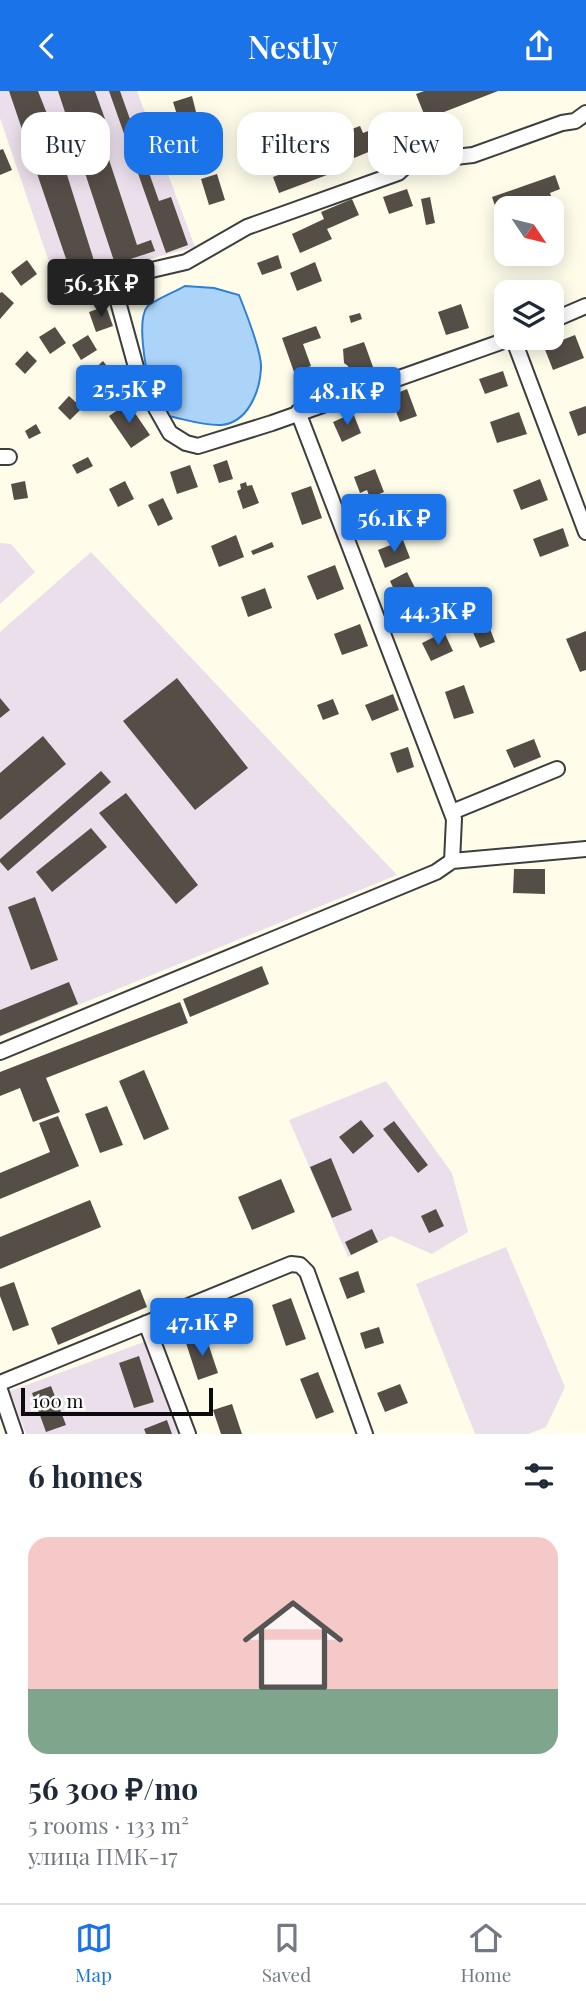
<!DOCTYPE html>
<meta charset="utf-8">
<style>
:root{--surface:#fff;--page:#f2f2f3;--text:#1f2937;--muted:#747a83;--line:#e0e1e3;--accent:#1a73e8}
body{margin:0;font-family:"Playfair Display",serif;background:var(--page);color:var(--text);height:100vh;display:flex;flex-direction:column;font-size:26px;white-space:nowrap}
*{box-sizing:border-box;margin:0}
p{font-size:23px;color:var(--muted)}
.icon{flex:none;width:38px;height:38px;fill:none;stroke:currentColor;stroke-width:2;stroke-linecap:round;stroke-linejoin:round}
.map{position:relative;height:1343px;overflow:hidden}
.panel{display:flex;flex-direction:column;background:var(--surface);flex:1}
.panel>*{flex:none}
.guide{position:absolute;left:21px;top:21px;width:544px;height:63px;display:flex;gap:14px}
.needle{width:46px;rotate:125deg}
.tools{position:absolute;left:494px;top:105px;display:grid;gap:14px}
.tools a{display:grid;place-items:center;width:70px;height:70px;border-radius:14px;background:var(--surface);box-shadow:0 4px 18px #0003;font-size:35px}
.scale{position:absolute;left:21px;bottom:18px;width:192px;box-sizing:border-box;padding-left:7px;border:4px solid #0b0b0b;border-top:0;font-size:19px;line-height:24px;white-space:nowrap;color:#0b0b0b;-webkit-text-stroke:5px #fff;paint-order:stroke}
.price{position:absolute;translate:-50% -60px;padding:0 16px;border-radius:7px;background:var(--accent);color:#fff;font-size:23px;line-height:46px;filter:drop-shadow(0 2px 4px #0008)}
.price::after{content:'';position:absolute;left:50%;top:42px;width:21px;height:16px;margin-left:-10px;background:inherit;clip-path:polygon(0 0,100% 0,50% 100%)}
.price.selected{background:#222;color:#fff}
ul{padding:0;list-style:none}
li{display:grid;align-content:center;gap:14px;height:371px;padding:0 28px}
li+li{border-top:2px solid var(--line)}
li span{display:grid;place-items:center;height:217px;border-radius:21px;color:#555}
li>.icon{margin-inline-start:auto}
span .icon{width:126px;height:126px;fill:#fffc;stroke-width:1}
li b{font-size:30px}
h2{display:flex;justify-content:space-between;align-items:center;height:84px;padding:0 28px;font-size:30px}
.tag{padding:0 24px;border-radius:21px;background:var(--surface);box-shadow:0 4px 18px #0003;font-size:24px;line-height:63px}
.tag.selected{background:var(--accent);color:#fff}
header{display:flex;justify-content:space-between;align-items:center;height:91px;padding:0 28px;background:var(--accent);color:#fff;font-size:32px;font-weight:600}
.tab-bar{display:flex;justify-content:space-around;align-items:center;height:98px;border-top:2px solid var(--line);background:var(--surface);font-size:19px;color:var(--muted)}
.tab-bar a{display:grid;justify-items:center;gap:4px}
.tab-bar .selected{color:var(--accent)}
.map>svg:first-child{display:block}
.industrial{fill:#ebdfeb}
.water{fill:#acd4f9;stroke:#2f80d4;stroke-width:2}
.building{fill:#554e47}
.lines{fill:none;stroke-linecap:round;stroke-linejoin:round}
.street-casing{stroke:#3e3e3e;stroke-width:18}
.street{stroke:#fff;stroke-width:14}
</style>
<header><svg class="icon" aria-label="back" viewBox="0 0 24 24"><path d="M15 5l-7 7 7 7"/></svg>Nestly<svg class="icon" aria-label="share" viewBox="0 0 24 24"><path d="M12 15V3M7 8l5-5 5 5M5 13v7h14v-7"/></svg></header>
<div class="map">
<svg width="586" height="1343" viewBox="0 0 586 1343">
<rect width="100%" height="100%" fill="#fffdea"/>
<path class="industrial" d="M0,0H137L195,156L105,180L110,197L61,206L0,27Z
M0,452L11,453L35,481L0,513Z
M91,461L397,784L0,946V541Z
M386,990L452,1082L468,1141L432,1163L391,1145L348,1166L289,1029Z
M506,1156L565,1296L546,1336L528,1343H475L416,1193Z
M144,1251L179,1343H26L10,1300Z"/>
<path class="water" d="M185,195L214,197L239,204C245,219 262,262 261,277C260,300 248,332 221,334C204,335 184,328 168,325C162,314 153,303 150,291C145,276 137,229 147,216C152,210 177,200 185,195Z"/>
<path class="building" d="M9,0H38L51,33L102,195L78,203Z
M58,0H95L105,28L97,32L137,154L151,149L155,160L115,173Z
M109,0H120L159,110L171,106L188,154L166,162Z
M424,0H498L426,28L416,3Z
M192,5L196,21L178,27L173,11Z
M400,28L407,45L354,67L344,41L360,35L363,42Z
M268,36L275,55L252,64L244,45Z
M209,42L216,60L202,66L195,48Z
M3,58L12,79L0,84V59Z
M321,68L327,84L279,102L273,86Z
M217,83L225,109L209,114L201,88Z
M555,84L560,98L550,102L553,111L536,117H506V128L500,129L492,106Z
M407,98L413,115L389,123L383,106Z
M430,106L435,132L426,134L421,108Z
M352,108L359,124L327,138L332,148L300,162L292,143L324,128L321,121Z
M278,164L282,177L262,184L257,172Z
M27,169L37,183L21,195L11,181Z
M315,171L322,190L297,200L290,182Z
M2,201L14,212L0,228V202Z
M461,213L469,237L446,244L438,221Z
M106,215L113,235L96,241L89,221Z
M360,222L362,228L351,232L349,225Z
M316,235L321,247L303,253L311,275L294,281L282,247Z
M55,236L66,252L50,263L39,246Z
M88,244L97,259L81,269L72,254Z
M575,244L584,267L553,279L544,256Z
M364,251L373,276L351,284L348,275L344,272L343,258Z
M27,260L37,270L25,283L15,273Z
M103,270L113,283L100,294L90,282Z
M503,280L508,295L485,303L479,288Z
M407,298L417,325L400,331L390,305Z
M69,305L82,317L70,329L58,317Z
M128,312L150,344L131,357L109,325Z
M586,315V342L578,345L569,321Z
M519,321L527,343L497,352L490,331Z
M353,322L361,342L342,351L333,331Z
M36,333L41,342L29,348L25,340Z
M88,366L93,375L77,383L72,374Z
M227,369L233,388L219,392L213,374Z
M190,374L198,396L177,403L170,381Z
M375,378L384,401L370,407L367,399L360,402L354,386Z
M540,388L548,409L521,419L513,399Z
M25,390L28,407L14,409L11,393Z
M125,390L134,408L118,416L109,398Z
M246,391L247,395L252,394L259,412L243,418L237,400L241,398L240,393Z
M311,395L322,427L302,434L291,402Z
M163,407L173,428L158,435L148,414Z
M563,437L569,455L540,466L533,448Z
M236,444L244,466L219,476L211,455Z
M403,449L410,467L385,477L378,459Z
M272,451L274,456L253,464L251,460Z
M335,474L344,498L317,509L307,485Z
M407,481L415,497L397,505L390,490Z
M265,497L272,517L248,526L241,506Z
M424,514L428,523L402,534L398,525Z
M487,530L495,551L480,557L471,537Z
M360,533L368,555L342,564L334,543Z
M586,540V579L580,581L566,548Z
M444,541L453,560L431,570L422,552Z
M177,587L248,677L195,719L123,630Z
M464,594L474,622L454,628L445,601Z
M393,603L399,619L372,630L365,614Z
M0,607L10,619L0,627Z
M333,608L339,623L323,629L317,614Z
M43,645L66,673L0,729V682Z
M534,648L541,666L514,677L506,659Z
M408,656L414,676L397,682L390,662Z
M101,680L111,691L8,780L0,771V768Z
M126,702L198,794L176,813L99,722Z
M91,737L107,756L52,801L36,781Z
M514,778H545V803L513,802Z
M35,806L58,869L31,879L8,816Z
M262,875L269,893L190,926L183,908Z
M69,891L78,913L0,945V919Z
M180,911L188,932L46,987L60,1021L33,1031L20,997L0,1005V981Z
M144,979L169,1038L144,1049L119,990Z
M107,1015L123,1054L100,1062L85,1023Z
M58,1025L79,1075L0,1108V1082L50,1061L39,1032Z
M361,1029L374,1045L353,1063L339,1046Z
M394,1030L428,1074L418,1082L383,1038Z
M331,1067L352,1119L332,1127L310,1076Z
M281,1088L295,1121L252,1139L238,1106Z
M90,1109L101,1136L0,1178V1146Z
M436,1118L444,1135L429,1142L421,1125Z
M372,1138L378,1151L351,1164L345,1151Z
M358,1180L365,1201L347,1208L339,1187Z
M14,1191L29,1234L13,1240L0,1205V1196Z
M140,1198L147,1216L58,1254L51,1237Z
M291,1207L306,1248L286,1255L272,1214Z
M379,1236L384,1252L365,1258L360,1242Z
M206,1246L218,1282L198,1289L186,1252Z
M139,1265L154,1311L134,1317L119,1272Z
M318,1281L334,1321L316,1328L300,1288Z
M400,1293L408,1312L385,1321L377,1302Z
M51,1295L66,1334L46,1341L32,1302Z
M232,1313L242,1343H221L213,1319Z
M167,1329L172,1343H146L144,1338Z"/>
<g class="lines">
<g class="street-casing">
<path id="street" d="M551,230L586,215
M512,247L272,332L198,355L186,352L170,342L139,287L117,207L130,184L186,171L247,136L398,82L410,71L473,64L562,32L575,30L586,22
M513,247L586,441
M298,321L454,728L452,770
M0,366H9
M452,721L557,678
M0,961L436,781L452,770L586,758
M146,1232L188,1343
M0,1292L291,1173L300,1174L307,1181L365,1343
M0,1299L15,1343"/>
</g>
<use href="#street" class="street"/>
</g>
</svg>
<div class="tools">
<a><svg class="needle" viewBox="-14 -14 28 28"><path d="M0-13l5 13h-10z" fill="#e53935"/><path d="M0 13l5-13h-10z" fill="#747a83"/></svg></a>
<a><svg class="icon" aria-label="layers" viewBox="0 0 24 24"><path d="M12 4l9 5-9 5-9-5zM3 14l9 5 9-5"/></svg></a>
</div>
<div class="scale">100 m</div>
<b class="price selected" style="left:101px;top:228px">56.3K ₽</b>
<b class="price" style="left:129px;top:334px">25.5K ₽</b>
<b class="price" style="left:347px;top:336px">48.1K ₽</b>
<b class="price" style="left:394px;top:463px">56.1K ₽</b>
<b class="price" style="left:438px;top:556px">44.3K ₽</b>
<b class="price" style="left:202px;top:1267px">47.1K ₽</b>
<div class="guide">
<a class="tag">Buy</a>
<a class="tag selected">Rent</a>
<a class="tag">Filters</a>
<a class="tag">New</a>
</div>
</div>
<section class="panel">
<h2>6 homes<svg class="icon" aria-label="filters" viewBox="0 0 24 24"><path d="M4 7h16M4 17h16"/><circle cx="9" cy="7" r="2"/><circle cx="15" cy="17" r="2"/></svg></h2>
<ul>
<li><span style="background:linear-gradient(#f6c9c9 70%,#7fa58c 0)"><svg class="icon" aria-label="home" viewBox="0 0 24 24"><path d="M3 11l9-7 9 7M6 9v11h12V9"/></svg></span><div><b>56 300 ₽/mo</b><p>5 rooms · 133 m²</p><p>улица ПМК-17</p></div></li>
</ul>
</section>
<nav class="tab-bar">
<a class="selected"><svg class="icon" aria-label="map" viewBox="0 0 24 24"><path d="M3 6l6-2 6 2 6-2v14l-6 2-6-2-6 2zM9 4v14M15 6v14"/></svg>Map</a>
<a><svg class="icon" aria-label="saved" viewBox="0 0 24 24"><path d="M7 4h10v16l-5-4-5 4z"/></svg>Saved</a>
<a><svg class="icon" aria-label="home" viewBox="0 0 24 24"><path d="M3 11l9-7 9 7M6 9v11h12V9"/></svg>Home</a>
</nav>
